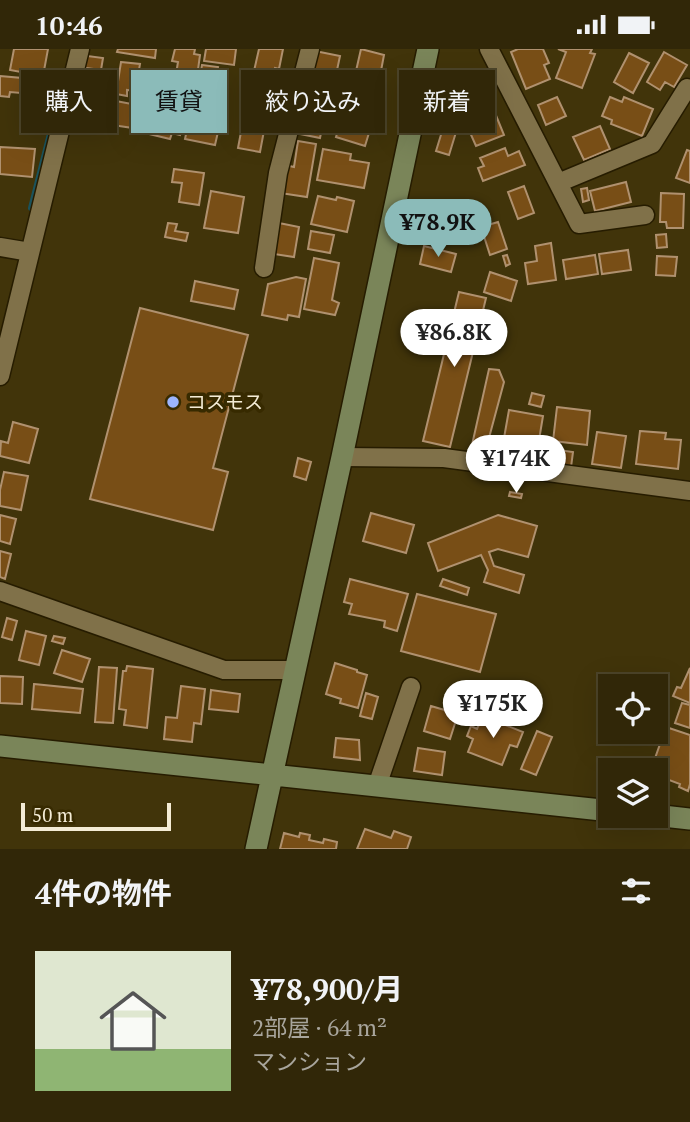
<!DOCTYPE html>
<html lang="ja">
<meta charset="utf-8">
<style>
:root{--surface:#312708;--page:#3d3316;--text:#f1f3f6;--muted:#a8a59c;--line:#4c4429;--accent:#8bbbb9}
body{margin:0;font-family:"PT Serif","Noto Sans JP",serif;background:var(--page);color:var(--text);height:100vh;display:flex;flex-direction:column;font-size:26px;white-space:nowrap}
*{box-sizing:border-box;margin:0}
p{font-size:23px;color:var(--muted)}
.icon{flex:none;width:38px;height:38px;fill:none;stroke:currentColor;stroke-width:2;stroke-linecap:round;stroke-linejoin:round}
.map{position:relative;height:800px;overflow:hidden}
.sheet{display:flex;flex-direction:column;background:var(--surface);flex:1}
.sheet>*{flex:none}
.top-card{position:absolute;left:21px;top:21px;width:649px;height:63px;display:flex;gap:14px}
.tools{position:absolute;left:598px;top:625px;display:grid;gap:14px}
.tools a{display:grid;place-items:center;width:70px;height:70px;border-radius:0px;background:var(--surface);box-shadow:0 7px 28px #0002,0 0 0 2px var(--line);font-size:35px}
.scale{position:absolute;left:21px;bottom:18px;width:150px;box-sizing:border-box;padding-left:7px;border:4px solid #f4ecd6;border-top:0;font-size:19px;line-height:24px;white-space:nowrap;color:#f4ecd6;-webkit-text-stroke:5px #372a00;paint-order:stroke}
.price{position:absolute;translate:-50% -60px;padding:0 16px;border-radius:24px;background:#fff;color:#222;font-size:23px;line-height:46px;filter:drop-shadow(0 2px 4px #0008)}
.price::after{content:'';position:absolute;left:50%;top:42px;width:21px;height:16px;margin-left:-10px;background:inherit;clip-path:polygon(0 0,100% 0,50% 100%)}
.price.on{background:var(--accent);color:#111}
ul{padding:0;list-style:none}
li{display:flex;align-items:center;gap:21px;height:175px;padding:0 35px}
li span{display:grid;place-items:center;flex:none;width:196px;height:140px;border-radius:0px;color:#555}
li>.icon{margin-inline-start:auto}
span .icon{width:84px;height:84px;fill:#fffc;stroke-width:1}
li b{font-size:30px}
h2{display:flex;justify-content:space-between;align-items:center;height:84px;padding:0 35px;font-size:30px}
.chip{padding:0 24px;border-radius:0px;background:var(--surface);box-shadow:0 7px 28px #0002,0 0 0 2px var(--line);font-size:24px;line-height:63px}
.chip.on{background:var(--accent);color:#111}
.status{display:flex;justify-content:space-between;align-items:center;height:49px;padding:0 35px;background:var(--surface);direction:ltr}
.status svg{height:19px;fill:currentColor}
.map>svg:first-child{display:block}
.lines{fill:none;stroke-linecap:round;stroke-linejoin:round}
.stream{stroke:#1b535c;stroke-width:6}
.building{fill:#784e16;stroke:#b0916f;stroke-width:2}
.street-casing{stroke:#261c00;stroke-width:21}
.secondary-casing{stroke:#261c00;stroke-width:24}
.street{stroke:#807149;stroke-width:18}
.secondary{stroke:#7a8559;stroke-width:21}
.poi-dot{fill:#9cb4fd;stroke:#372a00;stroke-width:2.5}
.labels{text-anchor:middle;stroke-width:7;stroke-linejoin:round;paint-order:stroke}
.poi-label{font-size:19px;fill:#f4ecd6;stroke:#372a00;text-anchor:start}
</style>
<div class="status"><b>10:46</b><svg viewBox="0 0 49 12"><path d="M0 12V9h3v3zM5 12V6h3v6zM10 12V3h3v9zM15 12V0h3v12zM26 1h20v11H26zM47 4h2v5h-2z"/></svg></div>
<div class="map">
<svg width="690" height="800" viewBox="0 0 690 800">
<rect width="100%" height="100%" fill="#41340a"/>
<g class="lines">
<path class="stream" d="M31,159L66,22"/>
</g>
<path class="building" d="M14,0H48L43,27L10,21Z
M118,0H156L155,9L117,3Z
M175,0H195L194,5L200,6L197,28L176,25L178,13L172,12Z
M206,0H236L234,16L204,12Z
M259,0H283L279,20L275,19L273,26L254,22Z
M361,0L384,6L380,27L356,22Z
M518,0H543L549,14L544,16L550,30L526,40L511,3Z
M558,0H592L590,4L595,5L582,39L556,29L566,3Z
M315,2L340,7L333,40L313,36L316,21L311,20Z
M664,3L687,16L674,38L665,33L660,41L647,33Z
M629,4L649,14L633,44L614,33Z
M80,6L103,9L101,21L79,18Z
M121,13L140,15L139,21L146,22L143,43L127,41V47L116,45Z
M202,16L218,18L215,33L225,34L220,61L195,57Z
M0,27L22,29L21,44L10,43L9,48L0,47Z
M175,28L191,32L190,39L173,35Z
M264,28L277,30L275,38L262,35Z
M482,34L490,54L461,65L452,43L468,36L469,39Z
M351,36L383,43L378,66L346,60Z
M171,39L190,43L180,86L172,84L170,90L149,85L156,55L167,57Z
M82,48L103,51L98,80L70,76L73,53L81,54Z
M557,48L566,67L546,76L538,56Z
M610,48L622,53L624,48L653,60L642,87L611,75L612,71L602,67Z
M116,52L137,56L133,79L112,76Z
M254,53L269,55L260,103L238,99L244,67L251,69Z
M310,57L326,60L320,89L300,85Z
M191,62L206,65L205,71L220,74L215,96L185,90Z
M495,64L504,86L476,97L468,79L483,73L481,69Z
M343,65L372,74L365,97L336,88Z
M444,76L457,80L449,106L436,102Z
M600,77L610,100L584,111L573,88Z
M298,92L316,95L307,148L280,144L285,116L294,118Z
M0,98L35,100L32,128L0,125Z
M505,99L508,107L519,102L525,116L483,132L478,119L484,117L480,109Z
M323,100L351,105L350,111L369,114L364,139L317,131Z
M687,101L690,102V134L676,129Z
M174,120L204,124L199,156L179,153L182,134L172,133Z
M626,133L631,153L595,162L590,142Z
M524,137L534,164L518,170L508,143Z
M587,139L589,151L583,153L581,140Z
M211,142L244,148L238,184L204,179Z
M661,144L684,145L683,179H667L666,173H660Z
M318,147L336,151L337,148L354,152L347,183L311,175Z
M498,173L507,200L490,206L481,178Z
M168,174L177,175L175,182L188,184L186,192L165,188Z
M279,174L299,178L294,208L274,205Z
M311,182L334,186L330,204L308,200Z
M666,185L667,198L657,199L656,186Z
M551,194L556,231L528,235L525,214L537,212L535,197Z
M424,197L456,205L451,223L420,215Z
M628,201L631,221L602,225L599,205Z
M507,206L510,215L506,217L503,207Z
M595,206L598,225L566,230L563,211Z
M657,207L677,208L675,227L656,226Z
M314,209L339,214L332,251L339,254L335,266L304,260Z
M490,223L517,232L511,252L484,243Z
M296,228L306,230L299,268L288,266L287,271L262,266L268,235Z
M195,232L238,241L234,260L191,252Z
M459,243L486,249L450,398L423,392Z
M140,259L248,286L213,419L228,423L213,481L90,450Z
M489,320L499,321L504,333L486,400L472,396Z
M532,344L544,347L541,358L529,355Z
M557,358L590,362L587,396L553,392Z
M509,361L543,367L536,409L511,405L513,391L504,389Z
M13,373L38,380L29,414L0,407L1,392L8,394Z
M640,382L666,384L665,390L681,391L678,420L636,415Z
M597,383L626,387L621,419L592,415Z
M551,400L573,403L571,418L549,415Z
M298,409L311,413L306,431L294,427Z
M4,423L28,427L21,461L0,457V441Z
M510,443L522,445L521,449L509,447Z
M371,464L414,476L406,504L363,492Z
M0,466L16,470L10,495L0,492Z
M498,466L537,477L528,508L498,500L489,503L494,517L524,526L519,544L484,533L488,521L481,506L438,522L428,494Z
M0,502L11,505L5,530L0,528Z
M350,530L408,545L397,582L384,578L385,572L349,565L352,555L344,553Z
M443,530L469,539L467,546L440,537Z
M417,545L496,565L480,623L401,602Z
M7,569L17,572L12,591L2,588Z
M26,582L46,587L39,616L19,611Z
M54,587L65,589L63,595L52,592Z
M62,601L90,610L82,633L54,624Z
M335,614L357,621V623L367,626L358,659L340,654L341,650L326,645Z
M127,617L153,620L147,679L124,676L126,661L119,660L123,622H126Z
M99,618L117,619L113,674L95,673Z
M690,619V654L673,647L677,638L681,639Z
M0,627L23,628L22,655L0,654Z
M34,635L83,640L80,664L32,660Z
M181,637L205,640L201,675L194,674L192,693L164,690L166,668L177,669Z
M211,641L240,645L238,663L209,660Z
M366,644L378,648L372,670L360,667Z
M682,654L690,656V679L675,674Z
M431,657L458,665L450,690L424,682Z
M483,667L523,683L517,698L510,696L502,716L468,703L473,690L467,687L471,677L477,680Z
M666,678L690,686V735L688,742L679,738L680,735L661,728L664,719L653,715Z
M537,682L552,688L536,726L521,720Z
M336,689L359,691L360,711L334,708Z
M418,699L445,703L442,726L414,722Z
M365,780L391,789L394,782L411,788L407,800H357Z
M284,784L299,788L300,784L310,786L309,791L323,794L324,790L337,793L336,800H280Z"/>
<g class="lines">
<g class="street-casing">
<path id="street" d="M489,0L579,175L645,166
M558,134L652,95L687,39
M0,198L30,203
M264,219L278,124L310,0
M0,327L80,0
M342,408L444,409L690,442
M0,542L224,621H294
M377,737L411,638"/>
</g>
<g class="secondary-casing">
<path id="secondary" d="M0,697L611,762
M654,766L690,770
M256,800L342,408L428,0"/>
</g>
<use href="#street" class="street"/>
<use href="#secondary" class="secondary"/>
</g>
<circle class="poi-dot" cx="173" cy="353" r="7"/>
<g class="labels">
<g class="poi-label">
<text x="187" y="360">コスモス</text>
</g>
</g>
</svg>
<div class="tools">
<a><svg class="icon" aria-label="locate" viewBox="0 0 24 24"><circle cx="12" cy="12" r="6"/><path d="M12 2v4M12 18v4M2 12h4M18 12h4"/></svg></a>
<a><svg class="icon" aria-label="layers" viewBox="0 0 24 24"><path d="M12 4l9 5-9 5-9-5zM3 14l9 5 9-5"/></svg></a>
</div>
<div class="scale">50 m</div>
<b class="price on" style="left:438px;top:210px">¥78.9K</b>
<b class="price" style="left:454px;top:320px">¥86.8K</b>
<b class="price" style="left:516px;top:446px">¥174K</b>
<b class="price" style="left:493px;top:691px">¥175K</b>
<div class="top-card">
<a class="chip">購入</a>
<a class="chip on">賃貸</a>
<a class="chip">絞り込み</a>
<a class="chip">新着</a>
</div>
</div>
<section class="sheet">
<h2>4件の物件<svg class="icon" aria-label="filters" viewBox="0 0 24 24"><path d="M4 7h16M4 17h16"/><circle cx="9" cy="7" r="2"/><circle cx="15" cy="17" r="2"/></svg></h2>
<ul>
<li><span style="background:linear-gradient(#dfe7d0 70%,#8fb573 0)"><svg class="icon" aria-label="home" viewBox="0 0 24 24"><path d="M3 11l9-7 9 7M6 9v11h12V9"/></svg></span><div><b>¥78,900/月</b><p>2部屋 · 64 m²</p><p>マンション</p></div></li>
</ul>
</section>
